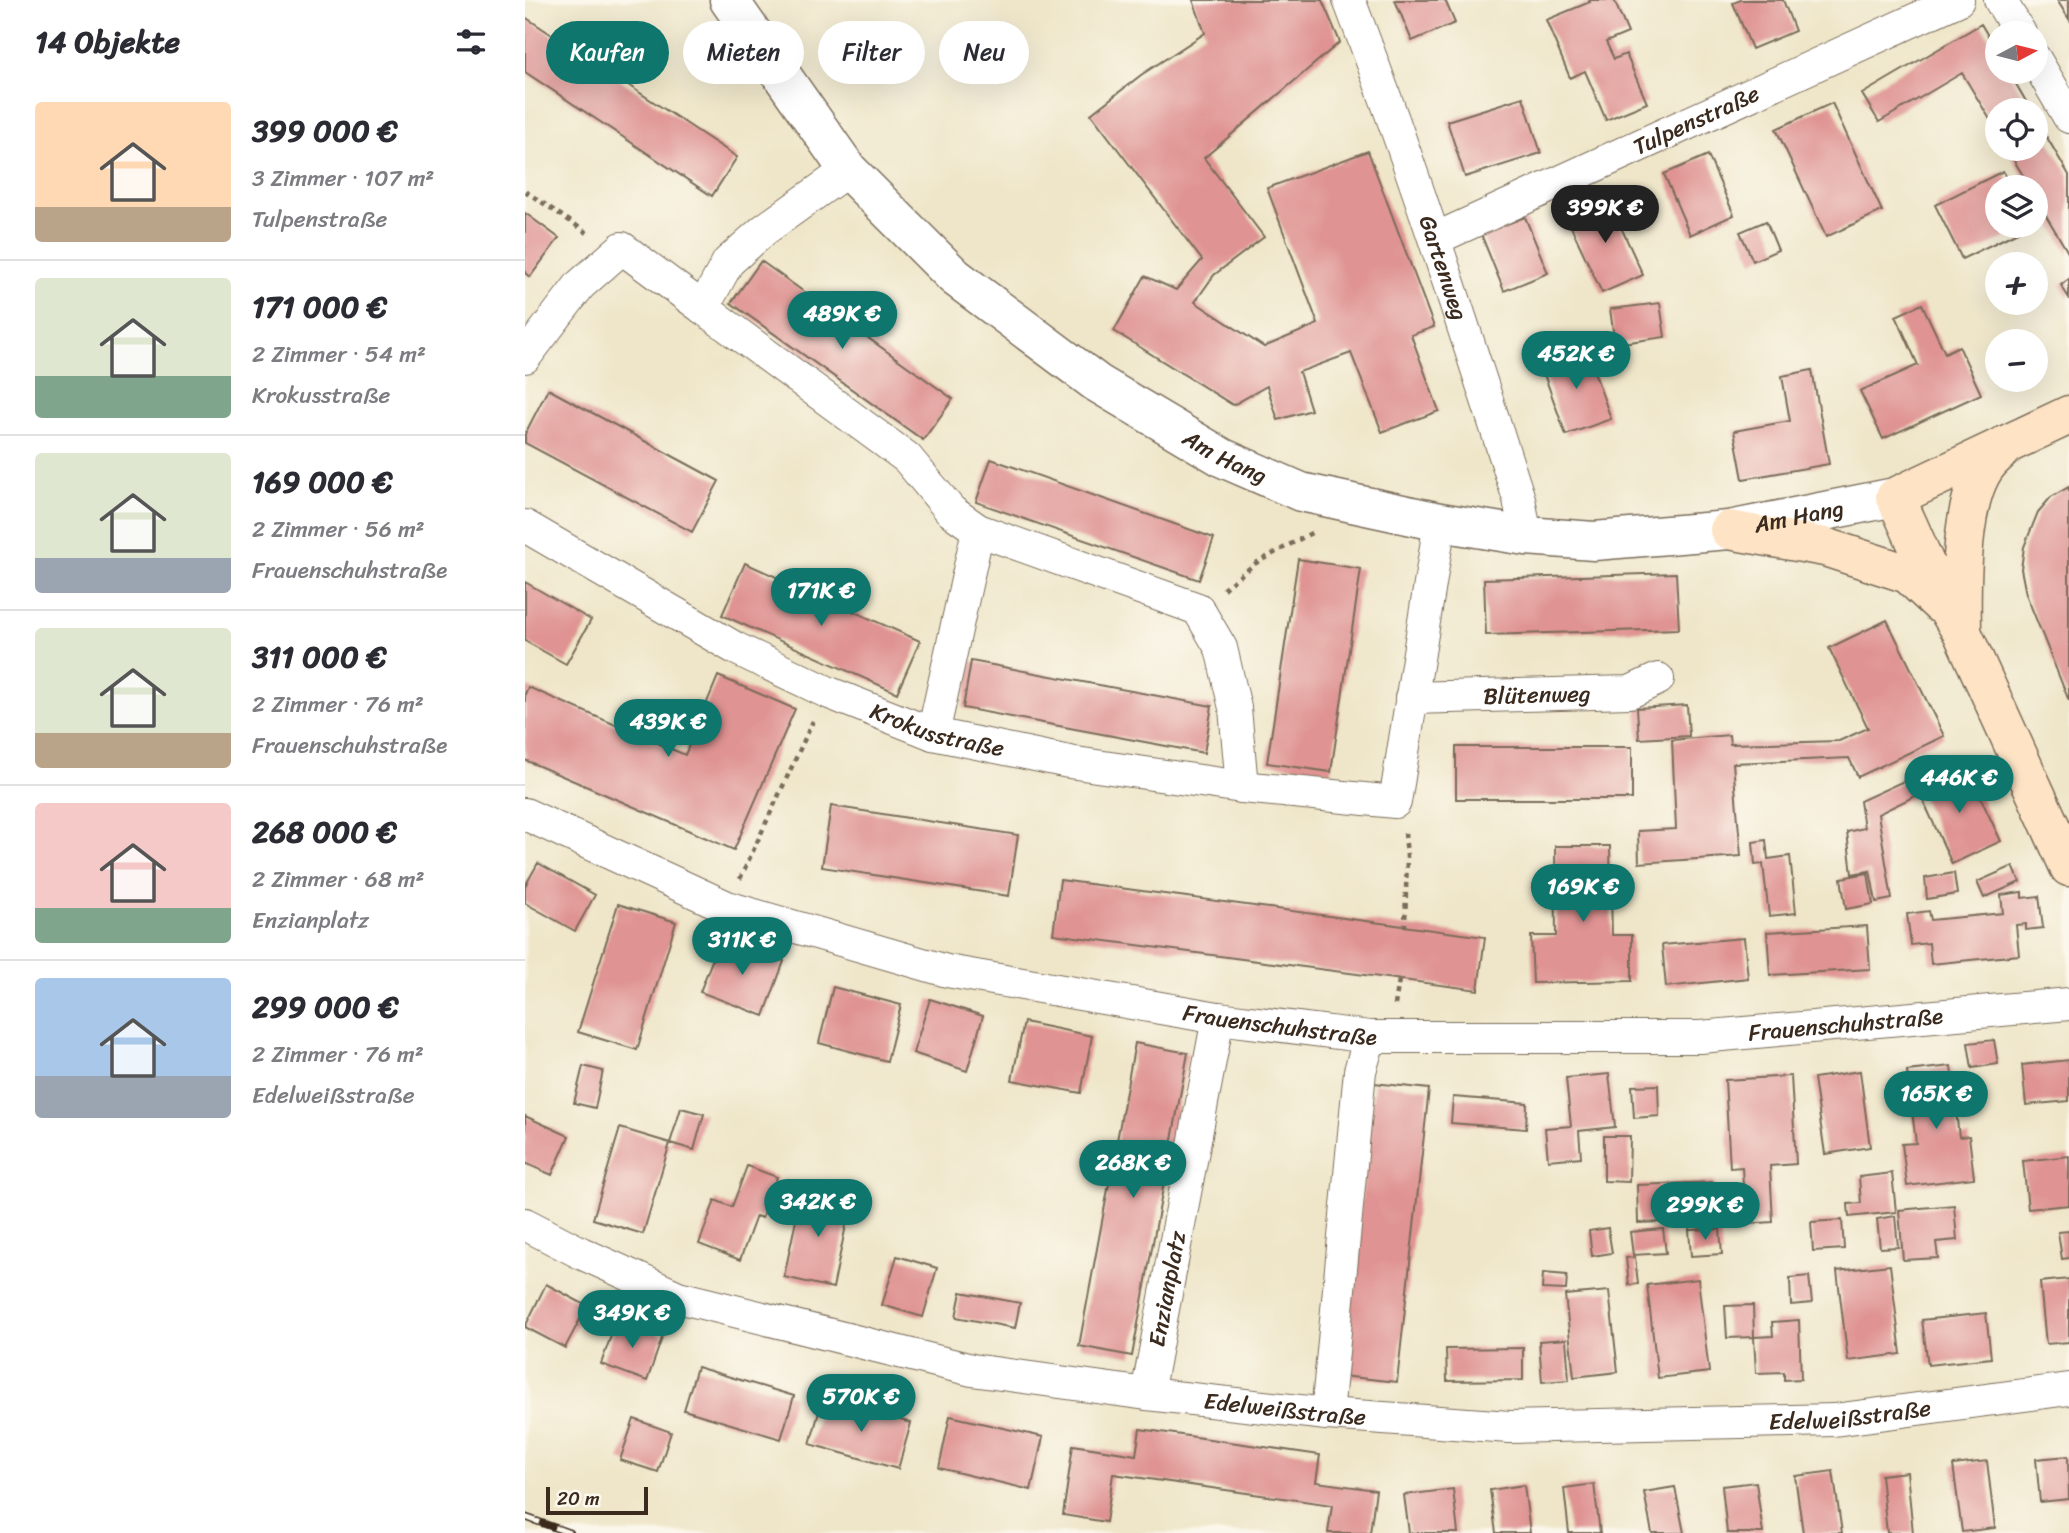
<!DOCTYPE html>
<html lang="de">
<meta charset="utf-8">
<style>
:root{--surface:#fff;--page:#f7f7f7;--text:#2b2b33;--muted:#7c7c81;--line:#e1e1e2;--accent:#0f766e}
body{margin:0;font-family:Sriracha,sans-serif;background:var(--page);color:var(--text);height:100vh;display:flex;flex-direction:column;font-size:26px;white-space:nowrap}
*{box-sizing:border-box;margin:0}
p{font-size:23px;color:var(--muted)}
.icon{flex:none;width:38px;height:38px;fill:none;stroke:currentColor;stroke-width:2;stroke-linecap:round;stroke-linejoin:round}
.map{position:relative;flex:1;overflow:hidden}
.side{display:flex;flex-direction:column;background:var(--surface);width:525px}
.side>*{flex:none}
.banner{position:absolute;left:21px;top:21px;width:665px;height:63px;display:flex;gap:14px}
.needle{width:46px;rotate:83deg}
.controls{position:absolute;left:1460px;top:21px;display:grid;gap:14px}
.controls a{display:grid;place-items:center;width:63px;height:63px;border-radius:50%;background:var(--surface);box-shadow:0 7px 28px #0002;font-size:35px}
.scale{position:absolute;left:21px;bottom:18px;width:102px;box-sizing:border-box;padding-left:7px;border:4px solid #3b2a1e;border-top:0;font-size:19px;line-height:24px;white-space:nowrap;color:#3b2a1e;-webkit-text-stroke:5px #fbf7ec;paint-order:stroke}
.price{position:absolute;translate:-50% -60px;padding:0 16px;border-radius:24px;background:var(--accent);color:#fff;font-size:23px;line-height:46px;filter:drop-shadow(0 2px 4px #0008)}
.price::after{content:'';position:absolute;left:50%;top:42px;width:21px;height:16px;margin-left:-10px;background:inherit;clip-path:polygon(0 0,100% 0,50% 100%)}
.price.on{background:#222;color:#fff}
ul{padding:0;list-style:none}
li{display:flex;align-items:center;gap:21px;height:175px;padding:0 35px}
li+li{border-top:2px solid var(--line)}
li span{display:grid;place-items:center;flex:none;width:196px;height:140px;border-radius:7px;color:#555}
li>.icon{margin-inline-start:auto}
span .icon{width:84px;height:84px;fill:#fffc;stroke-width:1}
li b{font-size:30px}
h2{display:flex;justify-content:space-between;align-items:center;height:84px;padding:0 35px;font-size:30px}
.tag{padding:0 24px;border-radius:32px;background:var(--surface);box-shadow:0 7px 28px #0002;font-size:24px;line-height:63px}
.tag.on{background:var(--accent);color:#fff}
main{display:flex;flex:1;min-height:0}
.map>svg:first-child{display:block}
.building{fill:#df9392}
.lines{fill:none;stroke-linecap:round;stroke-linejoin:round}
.minor-casing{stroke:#7a6c5a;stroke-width:34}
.tertiary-casing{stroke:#7a6c5a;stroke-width:41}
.secondary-casing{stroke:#7a6c5a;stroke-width:41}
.path{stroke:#7a6c5a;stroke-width:4.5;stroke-dasharray:5 5;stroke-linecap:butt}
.minor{stroke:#fff;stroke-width:32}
.tertiary{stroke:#fff;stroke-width:38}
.secondary{stroke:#fee4c5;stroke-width:38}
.rail-casing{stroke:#3b2a1e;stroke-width:8}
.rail{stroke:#fbf7ec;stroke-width:5;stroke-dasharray:16;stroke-linecap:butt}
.labels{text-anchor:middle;stroke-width:5;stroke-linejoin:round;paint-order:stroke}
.street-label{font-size:23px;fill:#3b2a1e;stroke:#fbf7ec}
</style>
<main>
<section class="side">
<h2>14 Objekte<svg class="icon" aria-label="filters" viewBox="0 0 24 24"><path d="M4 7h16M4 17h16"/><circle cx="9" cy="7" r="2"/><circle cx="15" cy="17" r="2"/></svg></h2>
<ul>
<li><span style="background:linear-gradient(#ffd9b3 75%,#b9a48a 0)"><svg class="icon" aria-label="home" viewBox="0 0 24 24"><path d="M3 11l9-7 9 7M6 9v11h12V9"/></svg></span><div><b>399 000 €</b><p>3 Zimmer · 107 m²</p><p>Tulpenstraße</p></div></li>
<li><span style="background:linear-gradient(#dfe7d0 70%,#7fa58c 0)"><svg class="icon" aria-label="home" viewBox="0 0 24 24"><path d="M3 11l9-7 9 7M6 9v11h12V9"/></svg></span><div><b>171 000 €</b><p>2 Zimmer · 54 m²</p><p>Krokusstraße</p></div></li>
<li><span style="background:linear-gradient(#dfe7d0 75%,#9aa5b1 0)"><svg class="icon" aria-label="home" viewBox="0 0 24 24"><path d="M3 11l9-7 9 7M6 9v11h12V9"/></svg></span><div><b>169 000 €</b><p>2 Zimmer · 56 m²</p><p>Frauenschuhstraße</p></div></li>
<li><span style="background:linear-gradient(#dfe7d0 75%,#b9a48a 0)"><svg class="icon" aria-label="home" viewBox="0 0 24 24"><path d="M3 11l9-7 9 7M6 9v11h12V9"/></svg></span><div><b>311 000 €</b><p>2 Zimmer · 76 m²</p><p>Frauenschuhstraße</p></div></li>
<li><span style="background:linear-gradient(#f6c9c9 75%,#7fa58c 0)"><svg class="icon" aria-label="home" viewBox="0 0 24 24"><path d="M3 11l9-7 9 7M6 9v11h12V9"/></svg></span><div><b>268 000 €</b><p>2 Zimmer · 68 m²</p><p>Enzianplatz</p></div></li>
<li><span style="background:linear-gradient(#a9c7e8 70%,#9aa5b1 0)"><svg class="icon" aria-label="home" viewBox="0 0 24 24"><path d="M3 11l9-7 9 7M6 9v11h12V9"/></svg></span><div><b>299 000 €</b><p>2 Zimmer · 76 m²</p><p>Edelweißstraße</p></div></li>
</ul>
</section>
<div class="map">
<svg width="1544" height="1533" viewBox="0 0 1544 1533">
<rect width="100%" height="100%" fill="#fbf7ec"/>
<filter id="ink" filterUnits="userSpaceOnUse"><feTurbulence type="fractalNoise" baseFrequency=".0143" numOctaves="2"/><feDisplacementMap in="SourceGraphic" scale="14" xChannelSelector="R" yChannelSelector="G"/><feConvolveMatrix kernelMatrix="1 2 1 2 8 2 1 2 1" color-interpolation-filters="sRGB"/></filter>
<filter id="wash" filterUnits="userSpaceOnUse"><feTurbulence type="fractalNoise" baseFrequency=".00686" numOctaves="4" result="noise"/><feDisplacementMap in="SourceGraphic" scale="28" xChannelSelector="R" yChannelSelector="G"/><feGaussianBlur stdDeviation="1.57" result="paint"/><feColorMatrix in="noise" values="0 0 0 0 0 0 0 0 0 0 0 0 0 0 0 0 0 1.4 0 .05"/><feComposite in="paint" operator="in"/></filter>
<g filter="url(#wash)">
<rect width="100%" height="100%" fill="#efe6c9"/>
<g id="blocks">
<path class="building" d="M668,0H797L815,42L679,158L739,237L689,275L670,302L739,347L793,324L742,188L843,151L909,327L886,335L914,411L857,432L826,353L774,372L786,410L753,420L742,386L708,405L589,331L620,276L651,290L677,260L566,114L616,75L680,33Z
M870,0H920L930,23L887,41Z
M1064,0H1089L1103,33L1081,42L1089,59L1101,54L1122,103L1081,120L1060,71L1045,78L1021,20L1065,2Z
M1216,0H1258L1270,31L1227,49L1208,3Z
M1532,0H1544V19Z
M0,17L212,157L187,196L0,72Z
M1456,24L1472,51V72H1484L1506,110H1472V131L1437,73L1354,122L1337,94Z
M998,97L1016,153L940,177L922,121Z
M1307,103L1357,211L1301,237L1251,129Z
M1510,117L1544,175V254L1510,197V187H1505L1482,149H1510Z
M1183,155L1209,215L1165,235L1139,174Z
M1478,171L1486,187H1472V226H1505L1437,259L1410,205Z
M1082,197L1118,275L1077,293L1041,216Z
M0,213L34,238L5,277L0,273Z
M1000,217L1023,273L979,291L956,234Z
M1241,221L1253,250L1228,261L1215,232Z
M236,261L428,399L398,440L206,303Z
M1544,279V298L1536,285Z
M1135,303L1140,337L1090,344L1085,309Z
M1397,304L1420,353L1434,346L1456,394L1358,439L1335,391L1393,365L1371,316Z
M1060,346L1086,419L1041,435L1015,363Z
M1287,370L1304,464L1218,479L1209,431L1265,421L1257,376Z
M23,389L194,481L167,532L0,443V434Z
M466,459L689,538L674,580L451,502Z
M1544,487V701L1501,594L1496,569L1499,547L1513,512L1526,497Z
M773,559L836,569L806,772L742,763Z
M220,563L395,641L372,693L197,615Z
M1151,573L1154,629L961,635L959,579Z
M0,582L66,620L41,664L0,641Z
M1362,620L1419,736L1333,777L1324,758L1208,763L1216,856L1114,863L1113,831L1151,829L1147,740L1204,735L1205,744L1314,741L1343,728L1304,648Z
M446,661L687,706L679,753L438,708Z
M193,676L270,709L209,850L0,760V694L3,687L160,755Z
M1162,705L1164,736L1114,739L1112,708Z
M931,747H1107V799H931Z
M1441,767L1476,841L1427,864L1393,789Z
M1383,779L1392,795L1353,814L1367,899L1351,902L1345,871L1327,874L1322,832L1339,828L1335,801Z
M306,806L493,835L484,896L297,867Z
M1241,840L1243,859L1265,856L1271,913L1244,916L1238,864L1230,865L1228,842Z
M1030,846H1085L1087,935H1107V981L1008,983L1006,936H1031Z
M13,863L70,895L50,931L0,903V886Z
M1488,866L1495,882L1459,898L1452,882Z
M1343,873L1348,904L1321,909L1316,878Z
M1429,873L1432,894L1402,899L1400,878Z
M535,880L960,937L953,990L528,934Z
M1497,892V898L1514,896L1518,928L1501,930V924L1491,925L1494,955L1406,964L1404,943L1386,945L1382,914L1404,911L1406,920L1478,913L1476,895Z
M93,904L151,922L112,1050L53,1032Z
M1342,926L1345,969L1245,975L1242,932Z
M196,937L259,961L239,1016L175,992Z
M1219,938L1223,978L1141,987L1137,945Z
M308,987L376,1005L362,1061L294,1043Z
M405,999L458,1016L442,1071L388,1053Z
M499,1022L567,1036L556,1093L487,1080Z
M1469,1040L1473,1064L1447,1068L1443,1043Z
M610,1043L663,1053L607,1356L554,1346Z
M1544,1060V1101L1501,1105L1497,1065Z
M58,1066L78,1071L70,1108L49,1103Z
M1426,1066L1434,1137L1444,1136L1449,1178L1382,1186L1377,1144L1391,1143L1382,1071Z
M1335,1071L1345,1147L1300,1154L1289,1078Z
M1084,1074L1090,1127L1054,1131L1056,1157L1023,1160L1020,1128L1046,1126L1041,1078Z
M1266,1076L1271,1164L1245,1166L1248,1222L1220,1224L1217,1167L1205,1168L1200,1080Z
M849,1083L904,1089L872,1382L817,1376Z
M1133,1085L1134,1116L1109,1118L1107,1086Z
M928,1097L1002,1103L1001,1129L926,1123Z
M156,1108L179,1114L169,1150L145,1143Z
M0,1116L44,1136L27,1175L0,1163Z
M95,1128L145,1143L118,1234L68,1219Z
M1079,1136H1105L1104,1182L1079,1181Z
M1544,1156V1205L1503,1209L1498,1161Z
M222,1166L252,1177L237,1218L231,1216L215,1260L174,1244L190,1200L207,1207Z
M1367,1173L1371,1212L1324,1217L1323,1204L1336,1203L1334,1177Z
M1189,1182L1191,1220L1113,1223L1112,1185Z
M277,1191L326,1201L308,1288L259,1277Z
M1429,1205L1432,1240L1411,1242L1413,1258L1378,1260L1374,1210Z
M1370,1216L1373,1247L1355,1248L1352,1219Z
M1317,1220L1319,1249L1288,1251L1286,1222Z
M1083,1228L1087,1253L1067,1256L1064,1231Z
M1138,1229L1141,1253L1108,1255L1105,1232Z
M1195,1229L1197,1254L1166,1256L1164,1230Z
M1544,1231V1258L1537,1259L1533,1232Z
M372,1256L412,1268L398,1317L357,1305Z
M1110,1257L1113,1284L1104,1285L1101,1258Z
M1365,1265L1376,1354L1323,1361L1312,1271Z
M1018,1273L1042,1275L1041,1290L1017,1289Z
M1284,1276L1287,1303L1266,1305L1265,1278Z
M1173,1279L1184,1372L1133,1378L1122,1285Z
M1544,1279V1342L1521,1344L1515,1282Z
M21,1284L62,1306L40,1348L0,1327Z
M1084,1291L1093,1372L1049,1377L1040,1295Z
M436,1292L495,1303L490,1328L431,1317Z
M1228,1305L1229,1337L1202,1338L1200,1306Z
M1461,1313L1466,1358L1403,1365L1397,1320Z
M92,1319L138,1335L122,1381L76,1364Z
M1274,1320L1276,1379L1259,1380V1372L1231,1373L1229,1337L1248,1336L1247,1322Z
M1041,1339L1044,1380L1017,1382L1014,1341Z
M998,1348V1380L922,1381L921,1349Z
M172,1367L269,1396L256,1439L159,1410Z
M298,1398L386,1423L373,1469L285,1444Z
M425,1416L518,1437L506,1490L414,1468Z
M109,1419L146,1432L133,1472L95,1460Z
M615,1429L795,1455L791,1482L851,1490L845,1533H803L807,1505L588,1474L581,1522L538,1515L548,1445L611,1455Z
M1543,1456L1544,1499L1515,1502L1511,1459Z
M1462,1461L1470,1528L1437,1532L1428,1465Z
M1308,1471L1317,1533H1278L1270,1476Z
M1382,1472L1388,1533H1362L1356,1475Z
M1231,1482L1238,1533H1202L1197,1486Z
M1069,1484L1075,1533H1044L1039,1488Z
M999,1485L1005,1533H971L965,1490Z
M1150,1487L1159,1533H1127L1119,1492Z
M928,1489L933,1533H884L879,1495Z"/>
</g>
</g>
<g filter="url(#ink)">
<use href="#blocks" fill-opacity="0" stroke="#7a6c5a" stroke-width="2"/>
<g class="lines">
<g class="minor-casing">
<g id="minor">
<path id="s1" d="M824,0C887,164 940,332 994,499L1001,536"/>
<path d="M1475,0L1495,33"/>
<path d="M1510,59L1544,117"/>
<path id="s2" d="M910,239L1433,0"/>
<path d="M178,308L382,458L426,511L453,530L673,609L696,648L710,708L717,787"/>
<path d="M0,357L55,285L97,248L178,308L203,262L239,230L323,170"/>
<path id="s3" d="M0,526L210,648L302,692L408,734L544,762L717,787L870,802L915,522"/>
<path id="s4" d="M886,698L1105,692L1133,679"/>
<path d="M408,734L453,530"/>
<path id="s5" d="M0,814L202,907L422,971L693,1018L845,1037H1175L1544,1004"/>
<path id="s6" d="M0,1224L56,1253L153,1297L447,1370L622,1394L802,1414L985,1427L1309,1420L1544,1389"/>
<path id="s7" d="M622,1394L693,1018"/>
<path d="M802,1414L835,1071L845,1037"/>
</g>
</g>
<g class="tertiary-casing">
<g id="tertiary">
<path id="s8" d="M204,0L323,170L430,277L572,383L698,458L776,492L915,522L1001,536L1069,541L1204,530L1370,497"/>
</g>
</g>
<g class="secondary-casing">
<path id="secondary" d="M1544,415L1370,497C1393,542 1408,591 1437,632L1544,867
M1204,530L1300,547L1383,574L1415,604
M1437,629C1436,586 1435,500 1462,465C1467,458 1475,452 1481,446"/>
</g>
<path class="path" d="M0,191L64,234
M698,589L731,563L788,532
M880,833L882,856L880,926
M215,879L288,721
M870,1005L874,980"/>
<use href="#minor" class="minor"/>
<use href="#tertiary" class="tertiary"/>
<use href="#secondary" class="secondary"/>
<g class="rail-casing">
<path id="rail" d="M0,1517L45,1533"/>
</g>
<use href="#rail" class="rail"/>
</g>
</g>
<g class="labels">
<g class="street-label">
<text dy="8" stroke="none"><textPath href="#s2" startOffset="287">Tulpenstraße</textPath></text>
<text dy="8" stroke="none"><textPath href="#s1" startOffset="284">Gartenweg</textPath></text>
<text dy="8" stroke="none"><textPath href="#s8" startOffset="684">Am Hang</textPath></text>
<text dy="8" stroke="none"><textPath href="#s8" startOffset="1272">Am Hang</textPath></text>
<text dy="8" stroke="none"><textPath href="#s4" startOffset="126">Blütenweg</textPath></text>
<text dy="8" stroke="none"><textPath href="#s3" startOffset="462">Krokusstraße</textPath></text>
<text dy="8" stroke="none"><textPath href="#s5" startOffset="789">Frauenschuhstraße</textPath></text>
<text dy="8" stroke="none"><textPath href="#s5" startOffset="1356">Frauenschuhstraße</textPath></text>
<text dy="8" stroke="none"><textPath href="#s7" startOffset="107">Enzianplatz</textPath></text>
<text dy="8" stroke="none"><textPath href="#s6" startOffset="788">Edelweißstraße</textPath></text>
<text dy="8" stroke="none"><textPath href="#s6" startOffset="1354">Edelweißstraße</textPath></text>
</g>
</g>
</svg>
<div class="controls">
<a><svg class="needle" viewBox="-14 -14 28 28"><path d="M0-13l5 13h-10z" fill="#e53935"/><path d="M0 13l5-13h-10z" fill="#7c7c81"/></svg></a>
<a><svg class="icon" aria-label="locate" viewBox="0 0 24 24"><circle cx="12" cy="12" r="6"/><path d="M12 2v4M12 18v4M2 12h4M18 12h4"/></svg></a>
<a><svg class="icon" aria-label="layers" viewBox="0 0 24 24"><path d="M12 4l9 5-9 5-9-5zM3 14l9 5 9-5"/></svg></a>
<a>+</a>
<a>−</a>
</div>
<div class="scale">20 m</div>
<b class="price on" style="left:1080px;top:245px">399K €</b>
<b class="price" style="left:317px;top:351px">489K €</b>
<b class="price" style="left:1051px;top:391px">452K €</b>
<b class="price" style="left:296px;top:628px">171K €</b>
<b class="price" style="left:143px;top:759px">439K €</b>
<b class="price" style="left:1434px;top:815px">446K €</b>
<b class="price" style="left:1058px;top:924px">169K €</b>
<b class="price" style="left:217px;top:977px">311K €</b>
<b class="price" style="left:1411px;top:1131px">165K €</b>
<b class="price" style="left:608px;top:1200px">268K €</b>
<b class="price" style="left:293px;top:1239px">342K €</b>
<b class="price" style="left:1180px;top:1242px">299K €</b>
<b class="price" style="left:107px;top:1350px">349K €</b>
<b class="price" style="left:336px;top:1434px">570K €</b>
<div class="banner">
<a class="tag on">Kaufen</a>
<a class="tag">Mieten</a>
<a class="tag">Filter</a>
<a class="tag">Neu</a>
</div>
</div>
</main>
